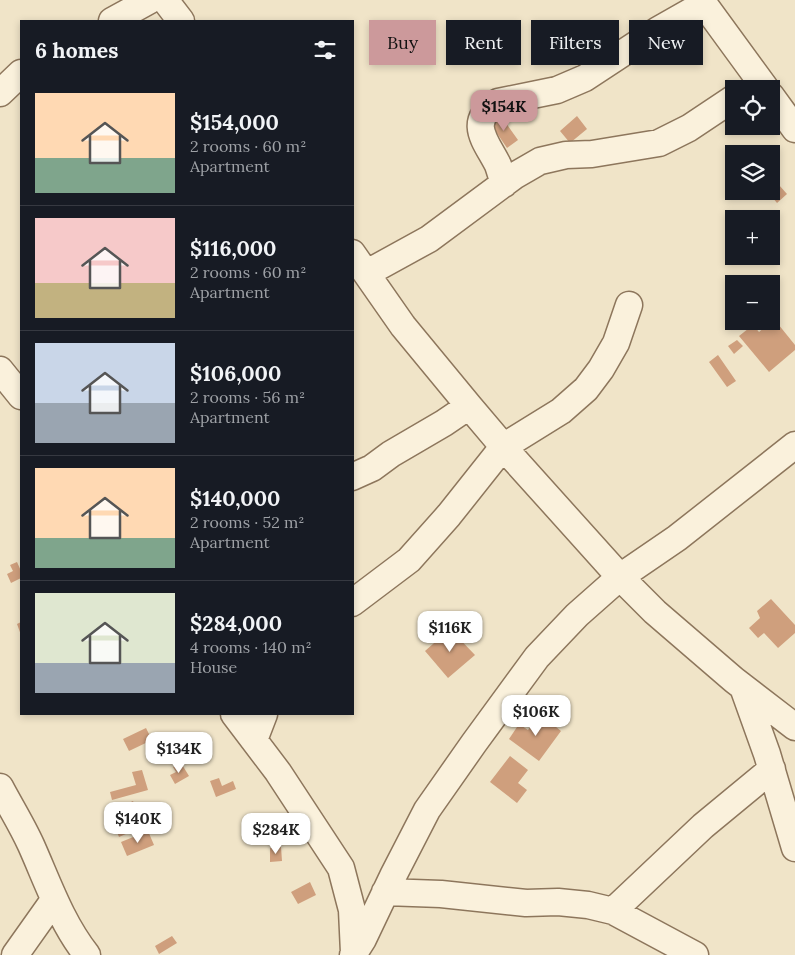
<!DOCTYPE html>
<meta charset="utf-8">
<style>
:root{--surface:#171b24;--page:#20242c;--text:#f1f3f6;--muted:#9ea1a6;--line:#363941;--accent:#cc999b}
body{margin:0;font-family:Lora,serif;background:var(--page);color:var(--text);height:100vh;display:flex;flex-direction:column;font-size:19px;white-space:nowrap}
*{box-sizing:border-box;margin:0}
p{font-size:16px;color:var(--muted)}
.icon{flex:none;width:28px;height:28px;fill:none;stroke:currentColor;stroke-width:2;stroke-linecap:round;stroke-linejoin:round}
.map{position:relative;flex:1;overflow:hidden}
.details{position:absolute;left:20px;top:20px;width:334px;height:695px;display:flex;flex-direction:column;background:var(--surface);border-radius:0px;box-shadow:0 2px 8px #0003}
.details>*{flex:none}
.guide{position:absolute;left:369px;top:20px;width:351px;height:45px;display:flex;gap:10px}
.buttons{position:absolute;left:725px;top:80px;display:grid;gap:10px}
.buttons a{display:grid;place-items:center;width:55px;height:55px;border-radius:0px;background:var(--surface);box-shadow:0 2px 8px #0003;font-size:25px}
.price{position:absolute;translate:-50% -42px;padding:0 11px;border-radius:10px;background:#fff;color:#222;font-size:16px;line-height:32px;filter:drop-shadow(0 1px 2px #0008)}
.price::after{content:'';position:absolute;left:50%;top:30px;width:15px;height:11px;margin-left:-8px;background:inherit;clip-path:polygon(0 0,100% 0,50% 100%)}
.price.selected{background:var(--accent);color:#111}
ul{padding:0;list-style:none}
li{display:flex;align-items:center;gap:15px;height:125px;padding:0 15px}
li+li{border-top:1px solid var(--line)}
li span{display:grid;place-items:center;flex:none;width:140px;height:100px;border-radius:0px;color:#555}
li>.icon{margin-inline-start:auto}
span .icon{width:60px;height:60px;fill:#fffc;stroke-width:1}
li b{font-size:21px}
h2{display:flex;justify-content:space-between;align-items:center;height:60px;padding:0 15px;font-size:21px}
.chip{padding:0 18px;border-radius:0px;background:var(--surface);box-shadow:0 2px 8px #0003;font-size:18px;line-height:45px}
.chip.selected{background:var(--accent);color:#111}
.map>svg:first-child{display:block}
.building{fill:#cf9f7d}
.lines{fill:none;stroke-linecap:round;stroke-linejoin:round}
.minor-casing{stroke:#8d765c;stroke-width:29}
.minor{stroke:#faf1dc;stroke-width:26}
</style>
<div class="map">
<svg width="795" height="955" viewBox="0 0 795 955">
<rect width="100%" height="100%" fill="#f0e4c8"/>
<path class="building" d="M501,116L518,140L507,148L490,123Z
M577,116L587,129L570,143L560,131Z
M771,176L787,194L777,203L767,191H771Z
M774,319L795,345V350L769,372L739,336L753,325L759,332Z
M737,340L743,346L734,354L728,346Z
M718,355L736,381L727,387L709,362Z
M17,562L21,571V578L11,583L7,574L13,571L10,565Z
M771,599L795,625V633L778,648L764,633L758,638L749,628L760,618L757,611Z
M21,622V635L17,624Z
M450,629L475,655L448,678L425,651Z
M540,714L561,731L539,761L509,739L519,724L528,730Z
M146,728L152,740L129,751L123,739Z
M510,756L528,770L518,783L527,790L517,803L490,782Z
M181,763L189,776L175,784L170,775L176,772L173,767Z
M142,770L148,790L112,800L110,792L136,785L132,772Z
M219,778L222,786L233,781L236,789L216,797L210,781Z
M133,801L144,826L119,837L109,812Z
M248,818L275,820L274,837H266L265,844L254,843L255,833L247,832Z
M148,831L154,845L127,856L121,842Z
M281,847L282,861L270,862V848Z
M310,882L316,895L298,904L291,892Z
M172,936L177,943L159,954L155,946Z"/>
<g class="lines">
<g class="minor-casing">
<path id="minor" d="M165,0L181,21
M701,0L766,89
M112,21L150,0
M0,93L21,73
M771,96L795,129
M504,184C502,178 500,171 498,165C486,141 466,122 498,102L557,90L585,78L658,30L704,4
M352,253L403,326L469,406L513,458L620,577L655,612L734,680L795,727
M367,273L429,239L514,176L540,161L566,155L592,154L659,143L689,128L734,98
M0,370L21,396
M352,477L372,468L391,454L444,423L469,406
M352,603L409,560L449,515L503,447L561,411L586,389L601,369L616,343L629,305
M743,687L767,754L795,848
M234,714L278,772L341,868L352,910L354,953
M254,740L264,714
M0,787C10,806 22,825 31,845C48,883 61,922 87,955
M385,892L441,894L526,903L558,902L588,905L613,911L695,955
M613,911L703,826L772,769
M15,955L54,900
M353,955L363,939L393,876L427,810L474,743L537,657L577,615L620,577L677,538L795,445"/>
</g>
<use href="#minor" class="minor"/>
</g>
</svg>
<div class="buttons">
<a><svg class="icon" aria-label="locate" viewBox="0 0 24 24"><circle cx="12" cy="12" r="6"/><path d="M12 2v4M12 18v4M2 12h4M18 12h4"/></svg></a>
<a><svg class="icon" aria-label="layers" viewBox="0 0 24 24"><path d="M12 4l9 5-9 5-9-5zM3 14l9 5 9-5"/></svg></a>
<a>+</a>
<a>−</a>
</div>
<b class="price selected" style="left:504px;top:132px">$154K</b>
<b class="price" style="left:450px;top:653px">$116K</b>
<b class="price" style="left:536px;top:737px">$106K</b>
<b class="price" style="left:179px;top:774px">$134K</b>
<b class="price" style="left:138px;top:844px">$140K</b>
<b class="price" style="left:276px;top:855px">$284K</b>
<div class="guide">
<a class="chip selected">Buy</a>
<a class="chip">Rent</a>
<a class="chip">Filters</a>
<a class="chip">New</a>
</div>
<section class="details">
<h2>6 homes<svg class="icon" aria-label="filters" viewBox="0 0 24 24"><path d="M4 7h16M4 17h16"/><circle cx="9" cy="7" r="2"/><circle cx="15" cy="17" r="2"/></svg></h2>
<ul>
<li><span style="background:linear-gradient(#ffd9b3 65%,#7fa58c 0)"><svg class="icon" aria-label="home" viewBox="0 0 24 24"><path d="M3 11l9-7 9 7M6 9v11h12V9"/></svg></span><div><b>$154,000</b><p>2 rooms · 60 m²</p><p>Apartment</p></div></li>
<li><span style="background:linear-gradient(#f6c9c9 65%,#c2b280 0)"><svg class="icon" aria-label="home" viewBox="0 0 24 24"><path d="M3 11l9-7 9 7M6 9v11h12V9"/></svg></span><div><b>$116,000</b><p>2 rooms · 60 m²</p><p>Apartment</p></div></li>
<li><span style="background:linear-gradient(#c9d6e8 60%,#9aa5b1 0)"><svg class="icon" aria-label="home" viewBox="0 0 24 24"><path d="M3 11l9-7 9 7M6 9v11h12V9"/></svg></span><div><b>$106,000</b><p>2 rooms · 56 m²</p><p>Apartment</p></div></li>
<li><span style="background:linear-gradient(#ffd9b3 70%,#7fa58c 0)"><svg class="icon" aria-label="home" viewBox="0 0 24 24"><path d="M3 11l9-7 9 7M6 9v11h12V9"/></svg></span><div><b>$140,000</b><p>2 rooms · 52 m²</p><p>Apartment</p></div></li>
<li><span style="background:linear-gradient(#dfe7d0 70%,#9aa5b1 0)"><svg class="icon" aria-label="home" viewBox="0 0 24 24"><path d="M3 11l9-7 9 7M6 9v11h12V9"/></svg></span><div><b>$284,000</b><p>4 rooms · 140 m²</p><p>House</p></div></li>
</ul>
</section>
</div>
